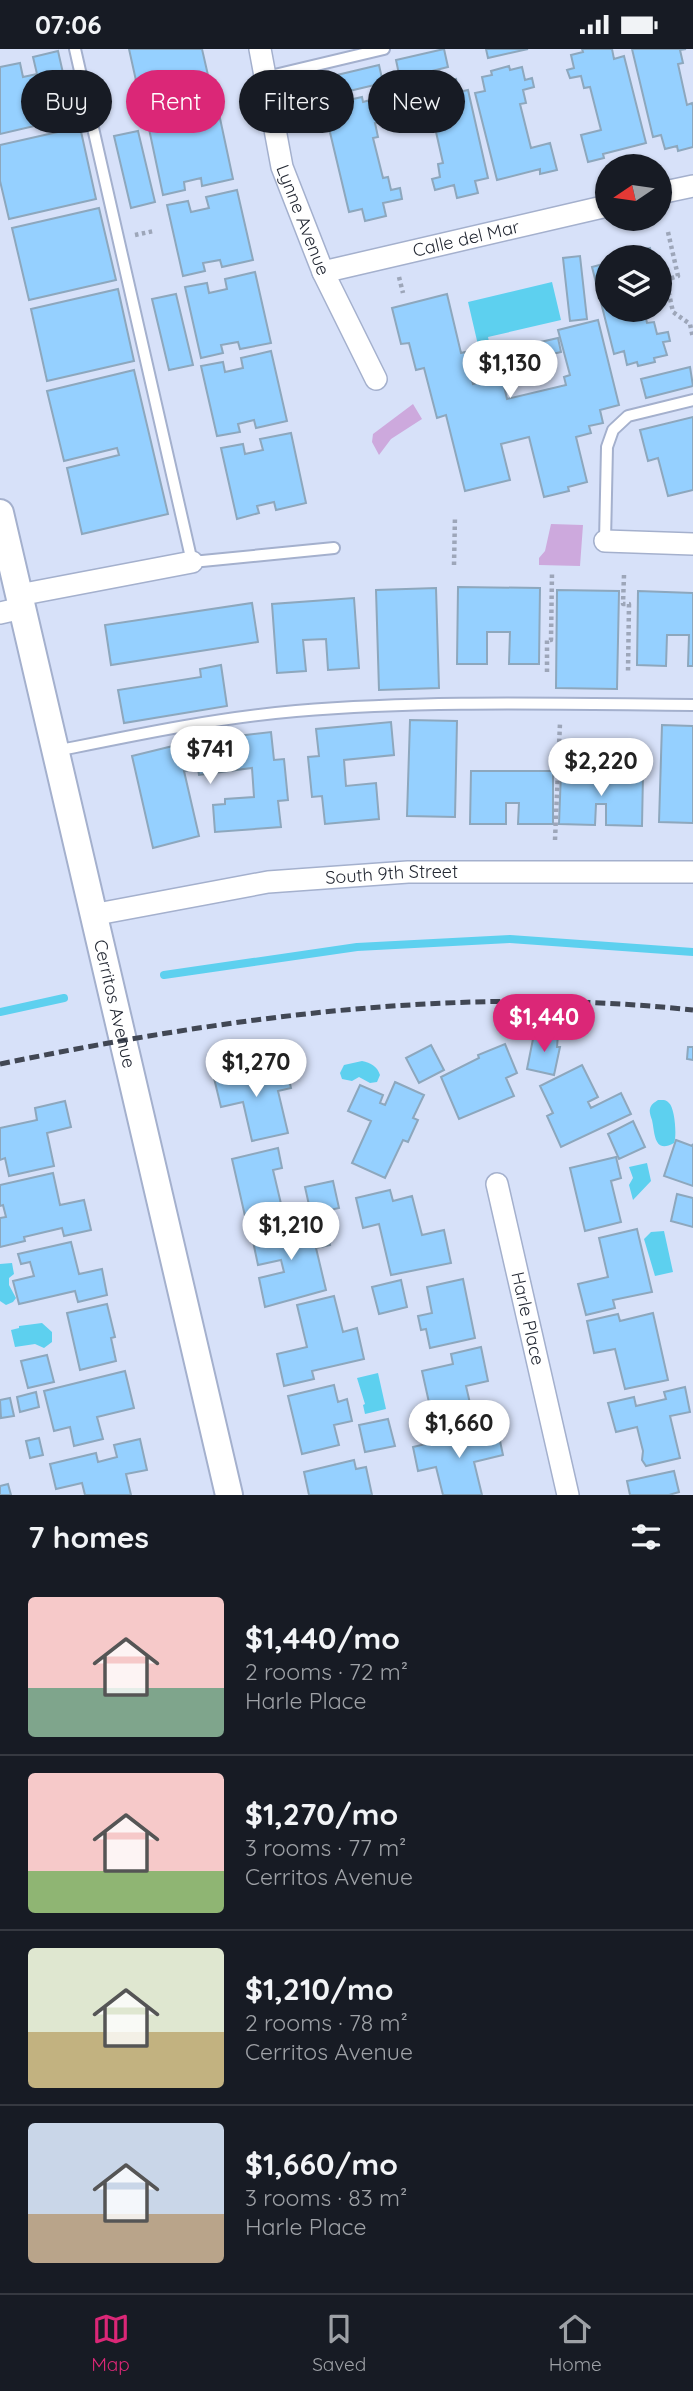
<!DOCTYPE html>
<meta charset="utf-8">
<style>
:root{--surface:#171b24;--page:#242831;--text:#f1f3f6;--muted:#9ea1a6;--line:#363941;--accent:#db2777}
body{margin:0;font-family:Quicksand,sans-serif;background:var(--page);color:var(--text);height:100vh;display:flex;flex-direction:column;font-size:26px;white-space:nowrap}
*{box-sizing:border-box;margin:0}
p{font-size:23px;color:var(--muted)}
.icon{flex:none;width:38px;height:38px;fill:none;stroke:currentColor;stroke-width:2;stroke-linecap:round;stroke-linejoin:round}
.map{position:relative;height:1446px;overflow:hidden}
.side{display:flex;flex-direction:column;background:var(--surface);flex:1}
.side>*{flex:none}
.hud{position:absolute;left:21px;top:21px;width:651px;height:63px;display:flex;gap:14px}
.needle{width:46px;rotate:257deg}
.tools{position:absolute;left:595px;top:105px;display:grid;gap:14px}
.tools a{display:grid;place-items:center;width:77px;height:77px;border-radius:50%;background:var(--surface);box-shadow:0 2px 5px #0004;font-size:35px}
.price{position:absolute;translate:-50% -60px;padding:0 16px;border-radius:24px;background:#fff;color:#222;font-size:23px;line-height:46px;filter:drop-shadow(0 2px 4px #0008)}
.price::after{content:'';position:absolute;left:50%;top:42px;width:21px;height:16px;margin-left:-10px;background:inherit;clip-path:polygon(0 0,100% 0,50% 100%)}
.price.selected{background:var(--accent);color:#fff}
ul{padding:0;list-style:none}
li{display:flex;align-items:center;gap:21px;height:175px;padding:0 28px}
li+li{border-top:2px solid var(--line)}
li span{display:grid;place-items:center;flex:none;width:196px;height:140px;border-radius:7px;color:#555}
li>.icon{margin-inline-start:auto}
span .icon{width:84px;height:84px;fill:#fffc;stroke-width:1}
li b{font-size:30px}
h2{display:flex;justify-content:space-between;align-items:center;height:84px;padding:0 28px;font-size:30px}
.pill{padding:0 24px;border-radius:32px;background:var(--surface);box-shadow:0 2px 5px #0004;font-size:24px;line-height:63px}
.pill.selected{background:var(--accent);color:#fff}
.status{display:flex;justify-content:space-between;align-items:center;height:49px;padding:0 35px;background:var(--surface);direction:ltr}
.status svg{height:19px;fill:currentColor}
.tabs{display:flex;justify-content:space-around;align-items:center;height:98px;border-top:2px solid var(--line);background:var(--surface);font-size:19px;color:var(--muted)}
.tabs a{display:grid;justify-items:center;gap:4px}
.tabs .selected{color:var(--accent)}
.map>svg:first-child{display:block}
.green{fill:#cda9dd}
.water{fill:#5dd0ef}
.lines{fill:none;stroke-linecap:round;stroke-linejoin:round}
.stream{stroke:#5dd0ef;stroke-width:8}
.building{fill:#95d0ff;stroke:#8da7bd;stroke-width:2}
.service-casing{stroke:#a4b0cd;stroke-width:14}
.minor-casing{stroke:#a4b0cd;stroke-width:24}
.tertiary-casing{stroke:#a4b0cd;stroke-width:30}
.path{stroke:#9da6b9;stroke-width:4.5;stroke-dasharray:3.5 3.5;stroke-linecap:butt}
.service{stroke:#fff;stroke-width:10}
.minor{stroke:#fff;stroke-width:21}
.tertiary{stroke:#fff;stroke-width:26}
.rail{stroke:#414754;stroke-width:5;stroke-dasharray:10 5;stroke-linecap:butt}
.labels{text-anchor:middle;stroke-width:7;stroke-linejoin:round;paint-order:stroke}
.street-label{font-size:18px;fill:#242934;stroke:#e9eefb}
</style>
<div class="status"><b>07:06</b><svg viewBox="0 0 49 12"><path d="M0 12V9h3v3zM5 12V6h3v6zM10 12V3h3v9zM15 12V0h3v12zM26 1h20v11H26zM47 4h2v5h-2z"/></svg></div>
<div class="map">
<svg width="693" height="1446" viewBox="0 0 693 1446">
<rect width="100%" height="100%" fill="#d7e1f9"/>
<path class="green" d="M413,355L422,370L391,390L379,406L372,393L373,385Z
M551,475L583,476L580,517L539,516V509L545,502Z"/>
<path class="water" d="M552,233L561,271L488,288L489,293L478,296L468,253Z
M362,1012C371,1014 377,1017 380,1026L377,1033L370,1034L359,1028L352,1032L342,1030L340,1024L344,1016Z
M658,1051C662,1051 666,1050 669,1054C675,1059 677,1088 674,1094C654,1105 655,1085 652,1071C651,1068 649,1063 650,1060C651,1055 654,1054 658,1051Z
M647,1114L651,1132L633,1151L629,1136L633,1129L629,1118Z
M664,1182L673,1223L655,1227L644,1190L651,1183Z
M12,1214L14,1225L9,1229V1236L16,1249L13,1253L6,1256L0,1252V1215Z
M42,1274L52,1283V1293L44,1299L35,1295L15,1298L11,1281L19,1279V1277Z
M378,1324L386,1360L365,1365L363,1356L365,1355L357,1329Z"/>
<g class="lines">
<path class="stream" d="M164,926L357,898L510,890L693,903
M0,963L64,949"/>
</g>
<path class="building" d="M129,0H202L213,48L182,55L180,47L164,51L165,59L143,63Z
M444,0L448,18L400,30L396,11Z
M486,0H528L488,9Z
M582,0H612L614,10L624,7L646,94L603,105L604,109L588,113L581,86L601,81L590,38L584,39L581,27L570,29L567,21L574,19L571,6L583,3Z
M632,0H686L680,1L683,14L678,15L687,56L692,54L693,57V98L678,102L677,97L665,100L661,86L653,88Z
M58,2L73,68L0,85V18L20,14L23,28L37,25L33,8Z
M379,16L383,34L324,48L320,30Z
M509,17L510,21L522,18L525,31L532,29L534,38L523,41L526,54L520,55L531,99L550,94L557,121L540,125V120L497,131L475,44L485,42L482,28L492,26L491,22Z
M443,28L444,33L456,30L459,43L468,41L488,129L475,132L478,144L457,149L454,136L435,141L432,130L440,128L438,115L443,114L434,74L428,75L425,62L415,64L412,54L419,52L415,39L426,37L425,32Z
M362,48L363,53L374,50L377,63L383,62L385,72L375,74L378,88L373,89L383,129L388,128L391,141L400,139L402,150L383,154L386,167L365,172L362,160L349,163L328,75L337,73L334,60L345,57L344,52Z
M218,60L233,130L202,137L201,129L184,133L185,141L163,146L148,75L169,70L171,81L189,77L187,67Z
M80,78L96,150L9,170L0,132V96Z
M138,82L155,153L131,159L114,87Z
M237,141L253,211L222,218L220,211L203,214L205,222L183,227L167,156L188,152L191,163L209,159L206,148Z
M99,159L116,231L29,251L12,179Z
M650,199L652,208H632H635L634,203Z
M580,207L587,270L570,272L563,209Z
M607,214V261H644L647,274L654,273L657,285L668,283L670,292L663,293L667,306L654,309L655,313L638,317L637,313L627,316L624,302L614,305L592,218Z
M255,223L271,294L240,300L238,293L221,296L223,304L201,309L185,238L207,234L209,244L227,240L225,230Z
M118,240L134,312L47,332L31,260Z
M176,245L193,316L169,321L152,250Z
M447,245L461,304L465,303L473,335L502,328L507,350L566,336L564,328L570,326L558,281L598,271L619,356L600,361L603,374L589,377L591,384L576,388L587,433L568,438L569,442L544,448L529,388L501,395L510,431L465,442L446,366L437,369L424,319L416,321L409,294L401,295L392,259Z
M558,289L561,303L473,324L470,309Z
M271,302L287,372L256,379L254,371L238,375L240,383L217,387L201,317L223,313L225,323L243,319L241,309Z
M690,318L693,337L646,349L641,330Z
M134,321L168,465L82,485L67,419L119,406L117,399L64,412L47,342Z
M693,368V441L668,447L658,409L648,412L640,381Z
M291,384L306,454L276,461L274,453L257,457L259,464L237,470L221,399L243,395L245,405L263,401L260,390Z
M458,538L540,539L539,615H509L510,583H487V615H457Z
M436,539L439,639L379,641L376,541Z
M557,541L619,542L617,640L556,639Z
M638,542L693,544V617H688L689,586H667L666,617L637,616Z
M354,549L359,619L328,621L326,590L303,591L306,622L277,624L272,555Z
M252,554L258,593L111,616L105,576Z
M221,616L227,657L124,674L118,641L201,628L200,620Z
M410,671L457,672L455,768L407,767Z
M391,673L394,706L344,711L346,737L376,734L379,770L325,775L322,747L312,748L308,708L319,707L316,680Z
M662,676L693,677V774L659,773Z
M271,683L274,711L284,710L288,751L278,752L281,778L215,783L213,756L225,755V750L254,748L252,719L199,726L198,720L184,722L199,787L153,799L132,707L177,696L178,699L195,696V692Z
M471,722H553V775H518L519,754H506V775H470Z
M561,723L643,725L642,777L606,776V755H596L595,776L559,775Z
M534,985L558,986L557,998H560L554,1026L527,1020Z
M505,995L517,1024L506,1029L514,1047L459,1070L441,1028L479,1009L478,1006Z
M431,996L444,1021L419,1034L406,1009Z
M688,998H693V1011L687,1010Z
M582,1016L598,1048L588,1053L591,1059L621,1044L631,1065L561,1098L547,1067L553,1064L540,1037Z
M242,1018L244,1028L286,1018L291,1039L278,1042L288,1084L252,1092L243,1053L221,1058L213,1025Z
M395,1033L424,1046L413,1069L418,1071L408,1093L403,1091L385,1129L352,1114L371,1072L348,1062L360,1036L383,1046L380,1054L385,1056Z
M65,1052L71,1078L47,1084L54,1117L9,1127L5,1109L0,1111V1079L37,1071L35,1059Z
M633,1072L645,1098L619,1110L608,1085Z
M676,1091L692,1097L693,1095V1137L664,1127Z
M278,1099L282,1119L273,1121L282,1159L245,1167L232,1110Z
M616,1108L621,1129L611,1132L621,1173L585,1182L570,1119Z
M53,1124L60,1156L84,1151L91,1181L64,1187L62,1179L24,1188L25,1192L0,1198V1169L6,1168L3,1156L0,1157V1136Z
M333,1132L339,1159L311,1165L305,1138Z
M390,1141L393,1152L412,1147L422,1186L444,1181L451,1214L391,1226L379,1175L363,1179L356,1149Z
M677,1145L693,1149V1178L671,1172Z
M283,1175L286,1185L325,1175L330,1196L316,1199L326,1241L265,1258L259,1229L284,1223L281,1211L258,1216L251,1183Z
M637,1180L652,1243L613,1251L615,1259L586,1266L578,1235L608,1228L599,1189Z
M71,1193L79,1225L102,1220L107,1246L78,1253L75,1242L19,1255L13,1232L34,1227L30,1213L21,1215L18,1205Z
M463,1230L475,1289L430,1299L426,1280L421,1281L418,1267L432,1264L427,1238Z
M401,1231L407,1258L379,1265L372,1238Z
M334,1247L343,1283L357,1279L364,1310L312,1322L314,1330L284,1337L277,1305L307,1298L297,1256Z
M107,1255L115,1288L111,1289L116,1312L80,1321L67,1264Z
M653,1264L668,1331L625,1340L615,1300L594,1304L587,1272L618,1265L620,1272Z
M481,1298L488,1332L466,1337L475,1376L436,1385L422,1322L453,1315L451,1305Z
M47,1306L54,1333L28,1339L21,1312Z
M125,1322L134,1359L97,1368L103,1390L74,1397L70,1378L54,1382L44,1342Z
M334,1336L338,1353L347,1350L352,1372L334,1376L339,1396L302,1405L288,1347Z
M685,1338L690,1363L670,1367L680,1409L646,1417L642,1411L643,1402L637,1378L616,1383L608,1354L634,1348L636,1357L666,1350L664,1343Z
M36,1343L39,1358L20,1363L17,1348Z
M10,1349L14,1367L1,1369L0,1351Z
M388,1370L395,1397L365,1403L359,1376Z
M497,1378L503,1406L474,1413L482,1446H443L436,1418L418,1422L413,1398Z
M39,1389L43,1406L30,1409L26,1392Z
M140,1390L147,1421L126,1425L131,1446H85L82,1434L56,1440L50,1415L96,1404L98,1413L117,1408L114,1396Z
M354,1411L356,1420L366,1418L372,1446H309L304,1423Z
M674,1422L679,1443L669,1446H630L627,1432Z
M8,1435L11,1446H0V1437Z"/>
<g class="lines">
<g class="service-casing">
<path id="service" d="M75,0L192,513L334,499
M266,28L384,0
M605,492L607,398L613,381L628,367L693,351
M56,702C135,686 215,669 296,662C428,651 561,655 693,656"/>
</g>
<g class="minor-casing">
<g id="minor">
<path id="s1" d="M260,0L282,118L323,223L376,330"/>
<path d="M660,144L693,137"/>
<path id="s2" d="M323,223L607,157"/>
<path d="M605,492L693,495"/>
<path d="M19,546L192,513"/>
<path d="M0,564L22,559"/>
<path id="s3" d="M92,866L268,833L408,823H693"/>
<path id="s4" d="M497,1135L568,1446"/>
</g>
</g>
<g class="tertiary-casing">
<g id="tertiary">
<path id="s5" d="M0,464L229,1446"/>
</g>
</g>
<path class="path" d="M668,183L678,227L666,231L673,263L690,275L693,289
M135,186L154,182
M399,228L403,244
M454,516L455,467
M624,526L623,555H629L628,623
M547,623V591H551L552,524
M555,791L560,674"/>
<use href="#service" class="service"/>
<use href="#minor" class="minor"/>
<use href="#tertiary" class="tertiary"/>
<path class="rail" d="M0,1015C229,968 459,936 693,961"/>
</g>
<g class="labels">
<g class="street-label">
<text dy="6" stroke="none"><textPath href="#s1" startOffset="177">Lynne Avenue</textPath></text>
<text dy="6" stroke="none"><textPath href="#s2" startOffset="147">Calle del Mar</textPath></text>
<text dy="6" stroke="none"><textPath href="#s3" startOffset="303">South 9th Street</textPath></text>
<text dy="6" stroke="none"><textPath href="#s5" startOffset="504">Cerritos Avenue</textPath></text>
<text dy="6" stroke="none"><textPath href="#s4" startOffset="138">Harle Place</textPath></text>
</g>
</g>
</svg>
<div class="tools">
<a><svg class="needle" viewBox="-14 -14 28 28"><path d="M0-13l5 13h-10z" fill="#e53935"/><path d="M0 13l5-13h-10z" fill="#9ea1a6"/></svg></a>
<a><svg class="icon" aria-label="layers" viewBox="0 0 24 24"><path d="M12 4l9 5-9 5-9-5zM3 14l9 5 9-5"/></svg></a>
</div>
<b class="price" style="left:510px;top:351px">$1,130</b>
<b class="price" style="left:210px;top:737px">$741</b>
<b class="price" style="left:601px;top:749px">$2,220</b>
<b class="price selected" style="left:544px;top:1005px">$1,440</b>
<b class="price" style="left:256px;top:1050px">$1,270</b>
<b class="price" style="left:291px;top:1213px">$1,210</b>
<b class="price" style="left:459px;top:1411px">$1,660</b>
<div class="hud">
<a class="pill">Buy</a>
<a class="pill selected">Rent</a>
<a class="pill">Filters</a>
<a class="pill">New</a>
</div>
</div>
<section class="side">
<h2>7 homes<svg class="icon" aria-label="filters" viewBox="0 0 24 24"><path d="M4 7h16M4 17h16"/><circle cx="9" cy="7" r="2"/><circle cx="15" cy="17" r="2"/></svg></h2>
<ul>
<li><span style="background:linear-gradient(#f6c9c9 65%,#7fa58c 0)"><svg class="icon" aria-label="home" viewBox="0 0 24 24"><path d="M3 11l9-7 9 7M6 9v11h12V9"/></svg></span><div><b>$1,440/mo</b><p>2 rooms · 72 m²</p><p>Harle Place</p></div></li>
<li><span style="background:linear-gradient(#f6c9c9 70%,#8fb573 0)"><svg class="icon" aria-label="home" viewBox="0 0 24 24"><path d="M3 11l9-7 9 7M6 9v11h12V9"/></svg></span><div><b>$1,270/mo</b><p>3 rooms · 77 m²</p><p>Cerritos Avenue</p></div></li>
<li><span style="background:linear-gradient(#dfe7d0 60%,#c2b280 0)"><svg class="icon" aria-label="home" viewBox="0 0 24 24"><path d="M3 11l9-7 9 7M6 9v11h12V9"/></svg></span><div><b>$1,210/mo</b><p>2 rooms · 78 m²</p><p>Cerritos Avenue</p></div></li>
<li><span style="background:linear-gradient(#c9d6e8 65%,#b9a48a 0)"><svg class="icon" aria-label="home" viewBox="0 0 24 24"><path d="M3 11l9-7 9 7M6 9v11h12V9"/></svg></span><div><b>$1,660/mo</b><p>3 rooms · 83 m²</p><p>Harle Place</p></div></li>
</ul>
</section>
<nav class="tabs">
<a class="selected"><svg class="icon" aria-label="map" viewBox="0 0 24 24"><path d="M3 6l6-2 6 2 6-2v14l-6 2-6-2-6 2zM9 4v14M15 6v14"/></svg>Map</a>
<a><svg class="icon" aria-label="saved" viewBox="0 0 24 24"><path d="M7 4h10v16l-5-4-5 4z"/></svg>Saved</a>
<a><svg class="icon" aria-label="home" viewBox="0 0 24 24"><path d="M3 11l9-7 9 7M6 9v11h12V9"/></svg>Home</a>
</nav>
